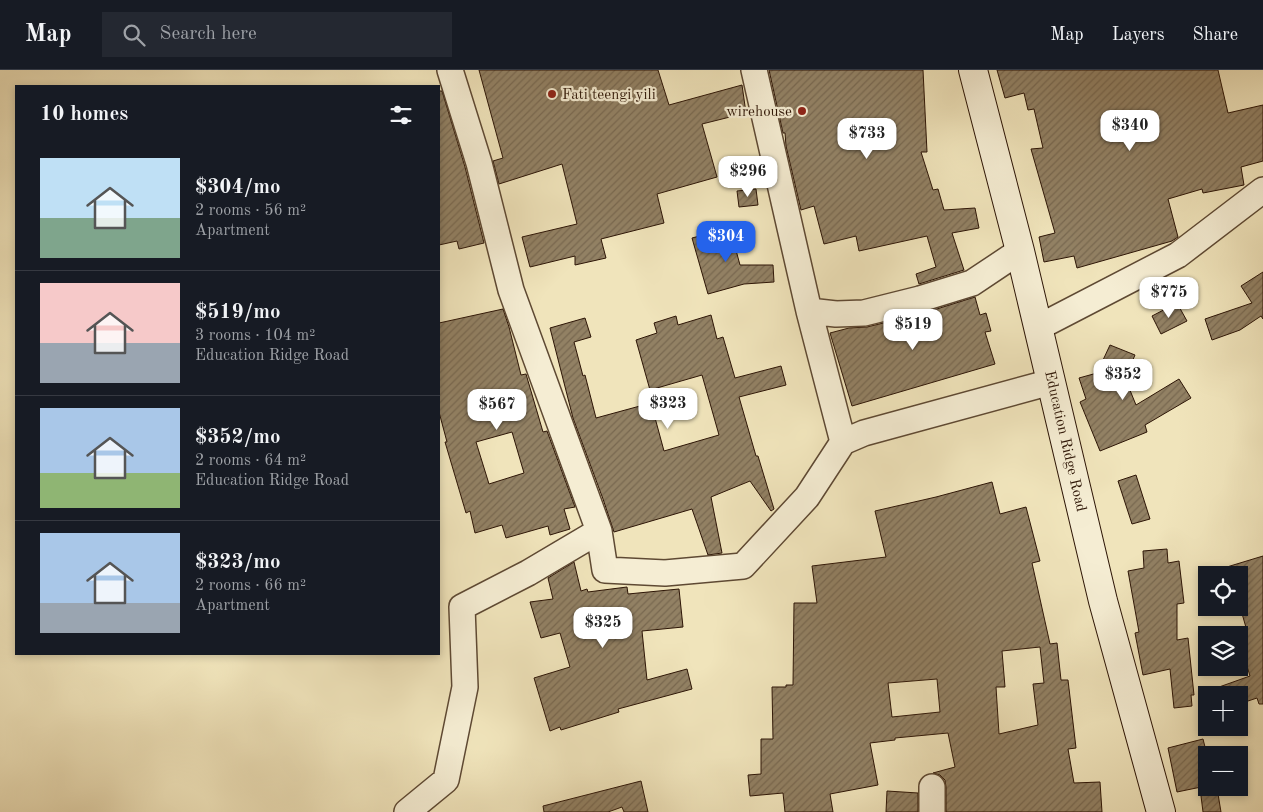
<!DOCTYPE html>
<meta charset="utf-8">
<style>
:root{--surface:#171b24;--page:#242831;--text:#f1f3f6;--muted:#9ea1a6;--line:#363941;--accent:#2563eb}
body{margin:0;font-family:"Old Standard TT",serif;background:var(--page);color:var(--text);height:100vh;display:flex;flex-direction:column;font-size:19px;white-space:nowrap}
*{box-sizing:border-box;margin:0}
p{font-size:16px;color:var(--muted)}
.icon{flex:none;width:28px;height:28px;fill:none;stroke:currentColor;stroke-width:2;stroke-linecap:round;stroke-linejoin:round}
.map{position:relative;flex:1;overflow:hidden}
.side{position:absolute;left:15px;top:15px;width:425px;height:570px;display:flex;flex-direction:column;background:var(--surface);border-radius:0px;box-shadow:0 2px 8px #0003}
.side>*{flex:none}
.buttons{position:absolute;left:1198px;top:496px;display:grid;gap:10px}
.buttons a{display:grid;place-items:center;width:50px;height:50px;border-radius:0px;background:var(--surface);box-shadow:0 2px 8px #0003;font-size:25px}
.price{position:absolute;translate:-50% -42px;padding:0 11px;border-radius:10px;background:#fff;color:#222;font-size:16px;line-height:32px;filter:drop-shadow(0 1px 2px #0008)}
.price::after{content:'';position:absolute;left:50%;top:30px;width:15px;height:11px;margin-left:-8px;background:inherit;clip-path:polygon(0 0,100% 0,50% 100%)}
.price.active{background:var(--accent);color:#fff}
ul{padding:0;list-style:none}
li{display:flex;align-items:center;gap:15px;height:125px;padding:0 25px}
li+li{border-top:1px solid var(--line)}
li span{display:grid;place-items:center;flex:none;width:140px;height:100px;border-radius:0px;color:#555}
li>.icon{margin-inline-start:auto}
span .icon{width:60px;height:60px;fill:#fffc;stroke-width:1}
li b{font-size:21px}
h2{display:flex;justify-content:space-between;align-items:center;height:60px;padding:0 25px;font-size:21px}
header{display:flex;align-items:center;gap:30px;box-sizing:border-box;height:70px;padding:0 25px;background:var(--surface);border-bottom:1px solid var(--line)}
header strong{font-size:24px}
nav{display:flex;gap:28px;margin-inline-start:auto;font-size:18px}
.search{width:350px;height:45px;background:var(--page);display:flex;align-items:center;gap:12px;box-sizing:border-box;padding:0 18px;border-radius:0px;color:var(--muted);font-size:19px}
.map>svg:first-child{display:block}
.building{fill:url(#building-hatch);stroke:#2d1506;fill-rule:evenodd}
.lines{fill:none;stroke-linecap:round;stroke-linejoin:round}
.minor-casing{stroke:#5e4933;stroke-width:28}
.secondary-casing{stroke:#2d1506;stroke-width:30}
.minor{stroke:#f5edd3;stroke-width:25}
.secondary{stroke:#f5edd3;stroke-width:28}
.poi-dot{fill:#8f2418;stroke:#f5edd3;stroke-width:2}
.labels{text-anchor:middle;stroke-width:4.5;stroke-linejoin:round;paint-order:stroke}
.poi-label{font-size:15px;fill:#2d1506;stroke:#f5edd3;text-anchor:start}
.street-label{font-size:15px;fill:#2d1506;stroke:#f5edd3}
</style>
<header>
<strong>Map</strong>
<div class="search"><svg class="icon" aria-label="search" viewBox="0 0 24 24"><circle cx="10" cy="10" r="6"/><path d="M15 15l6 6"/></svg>Search here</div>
<nav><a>Map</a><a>Layers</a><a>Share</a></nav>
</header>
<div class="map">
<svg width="1263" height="742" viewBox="0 0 1263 742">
<defs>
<pattern id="building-hatch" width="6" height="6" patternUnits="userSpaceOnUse" patternTransform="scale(1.25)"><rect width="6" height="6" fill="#928164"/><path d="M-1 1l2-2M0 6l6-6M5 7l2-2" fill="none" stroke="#786850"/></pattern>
</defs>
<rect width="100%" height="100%" fill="#f0e4bb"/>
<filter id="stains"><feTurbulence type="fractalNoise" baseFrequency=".004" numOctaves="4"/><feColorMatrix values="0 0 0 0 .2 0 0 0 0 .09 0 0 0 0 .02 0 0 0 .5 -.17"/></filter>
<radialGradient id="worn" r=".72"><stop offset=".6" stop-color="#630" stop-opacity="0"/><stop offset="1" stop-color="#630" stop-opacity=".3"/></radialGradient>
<path class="building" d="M479,0H658L669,35L742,15L746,43L702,54L717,107L657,124L664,153L601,169L606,188L575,195V186L530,197L522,167L577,154L562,94L499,114L493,91L503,88Z
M769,0H923L927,82H921L933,120L938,119L944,140L975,138L979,158L952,163L964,200L919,214L916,204L936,197L927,166L859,181L856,166L824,174L814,136L801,140L786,76L785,63H783Z
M997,0H1218L1228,43L1263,35V91L1241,97L1244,115L1203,123L1202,119L1168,129L1178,167L1172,171L1077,198L1074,186L1044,192L1039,167L1055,163L1031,79L1043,78L1034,39L1028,40L1024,23L1005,28Z
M439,21H442L465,97L484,173L459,179L457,171L439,175Z
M756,119L758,135L739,137L737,121Z
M730,158L740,195H773L774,212L744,214L708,224L692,168Z
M1263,202V249L1261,246L1240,260L1212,270L1205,249L1252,233L1241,216Z
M975,227L980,245L986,243L991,261L985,262L995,294L852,336L830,263L849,258L867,257L924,243Z
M1177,233L1187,251L1161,264L1152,246Z
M503,239L509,257L521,305L526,304L543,362L547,361L575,437L564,439L570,459L550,465L548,456L506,468L502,455L475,463L470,441L466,443L445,372H447L439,342V253ZM512,362L524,403L489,414L476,372Z
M711,245L717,269L723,267L735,308L781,296L786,315L739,327L756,386H758L774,439L771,441L750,411L711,427L722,483L708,485L692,439L614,462L603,429L573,348L550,258L585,248L591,267L574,272L583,306L585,305L596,348L651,333L664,381L719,365L702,305L650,320L636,270L657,263L654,253L676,246L678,255Z
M1110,275L1135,285L1125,308L1136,335L1179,309L1191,328L1145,355L1147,362L1100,381L1080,332L1086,329L1079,308L1097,303Z
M1136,405L1150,449L1132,454L1118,411Z
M992,412L1000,444L1026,437L1040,491L1032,493L1050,574L1057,573L1061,610H1068L1076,678L1068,679L1074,713L1100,712L1102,742H946V717L945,710L940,705L933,703L955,697L948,663L895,668V670L870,673L878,715L830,724L833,742H785L783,723L750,726L748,705L761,704V669H773L772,617H786V615H793L794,533H817L812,496L886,487L875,441L936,427ZM1040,577L1044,613L1033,614L1038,655L999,664L996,617H1005L1002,581ZM937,609L940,642L892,647L888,613Z
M1167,479L1168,493L1179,491L1184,533L1177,534V570L1188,568L1194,625H1191L1192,636L1174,638L1170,599L1143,605L1135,563L1139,562L1128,501L1144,498L1143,481Z
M1263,486V634H1259L1257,628L1239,634V625H1205V622L1250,606L1239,570V565H1237L1247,561L1239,533V505H1218L1217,500Z
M574,492L581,521L587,519L588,522L627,517L628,524L679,519L683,557L642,561L647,610L687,599L692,619L618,639L619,642L561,660L560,657L550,661L534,608L570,597L560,563L541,568L530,532L553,529L548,508Z
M1203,669L1206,681V716L1177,722L1168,678Z
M641,711L648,742H624L622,737L608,742H544L543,736Z
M1200,718H1217L1221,742H1203Z
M887,721L918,723V742H886Z"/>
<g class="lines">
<g class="minor-casing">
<path id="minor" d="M450,0L479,93L511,220L599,461L605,500L665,503L743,496L807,427L843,372L864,363L1051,312
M754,0L809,241L843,372
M809,241L836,244L864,243L920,229L972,213L1020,181
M1039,257L1178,185L1263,120
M932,717V742
M407,742L446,710L465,617L462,537L528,503L599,461"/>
</g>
<g class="secondary-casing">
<path id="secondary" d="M973,0L1020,181L1103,531L1161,742"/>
</g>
<use href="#minor" class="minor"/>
<use href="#secondary" class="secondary"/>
</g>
<g class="poi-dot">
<circle cx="552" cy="24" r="5"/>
<circle cx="802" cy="41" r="5"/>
</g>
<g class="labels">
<g class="poi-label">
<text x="562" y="29">Fati teengi yili</text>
<text x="792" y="46" text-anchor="end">wirehouse</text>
</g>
<g class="street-label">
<text transform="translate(1066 371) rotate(77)" y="5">Education Ridge Road</text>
</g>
</g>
<rect width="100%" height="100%" filter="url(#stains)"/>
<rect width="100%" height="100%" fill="url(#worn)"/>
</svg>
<div class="buttons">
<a><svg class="icon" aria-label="locate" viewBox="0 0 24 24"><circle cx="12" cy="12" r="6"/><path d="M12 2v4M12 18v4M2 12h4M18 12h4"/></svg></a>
<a><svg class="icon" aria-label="layers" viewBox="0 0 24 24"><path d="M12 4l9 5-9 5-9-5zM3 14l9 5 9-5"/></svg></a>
<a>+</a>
<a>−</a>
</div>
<b class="price" style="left:1130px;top:82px">$340</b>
<b class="price" style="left:867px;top:90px">$733</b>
<b class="price" style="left:748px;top:128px">$296</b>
<b class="price active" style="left:726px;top:193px">$304</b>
<b class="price" style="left:1169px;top:249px">$775</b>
<b class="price" style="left:913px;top:281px">$519</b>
<b class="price" style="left:1123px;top:331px">$352</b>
<b class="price" style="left:668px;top:360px">$323</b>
<b class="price" style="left:497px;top:361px">$567</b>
<b class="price" style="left:603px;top:579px">$325</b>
<section class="side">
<h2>10 homes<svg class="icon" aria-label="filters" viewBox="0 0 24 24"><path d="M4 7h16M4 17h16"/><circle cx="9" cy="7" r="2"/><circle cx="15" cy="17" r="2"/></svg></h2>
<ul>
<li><span style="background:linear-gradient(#bfe0f5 60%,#7fa58c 0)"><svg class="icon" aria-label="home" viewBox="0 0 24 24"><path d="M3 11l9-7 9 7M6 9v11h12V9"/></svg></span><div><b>$304/mo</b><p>2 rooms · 56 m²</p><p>Apartment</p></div></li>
<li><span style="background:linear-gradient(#f6c9c9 60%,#9aa5b1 0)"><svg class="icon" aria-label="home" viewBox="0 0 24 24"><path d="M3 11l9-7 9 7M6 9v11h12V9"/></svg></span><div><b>$519/mo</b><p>3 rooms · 104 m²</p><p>Education Ridge Road</p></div></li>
<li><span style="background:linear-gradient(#a9c7e8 65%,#8fb573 0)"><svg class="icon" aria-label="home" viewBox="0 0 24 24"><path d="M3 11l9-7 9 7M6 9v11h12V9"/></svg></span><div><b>$352/mo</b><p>2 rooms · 64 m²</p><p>Education Ridge Road</p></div></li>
<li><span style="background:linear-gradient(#a9c7e8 70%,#9aa5b1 0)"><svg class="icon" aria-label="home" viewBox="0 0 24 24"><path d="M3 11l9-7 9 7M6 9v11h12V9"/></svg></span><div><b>$323/mo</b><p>2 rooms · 66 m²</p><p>Apartment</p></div></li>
</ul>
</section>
</div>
